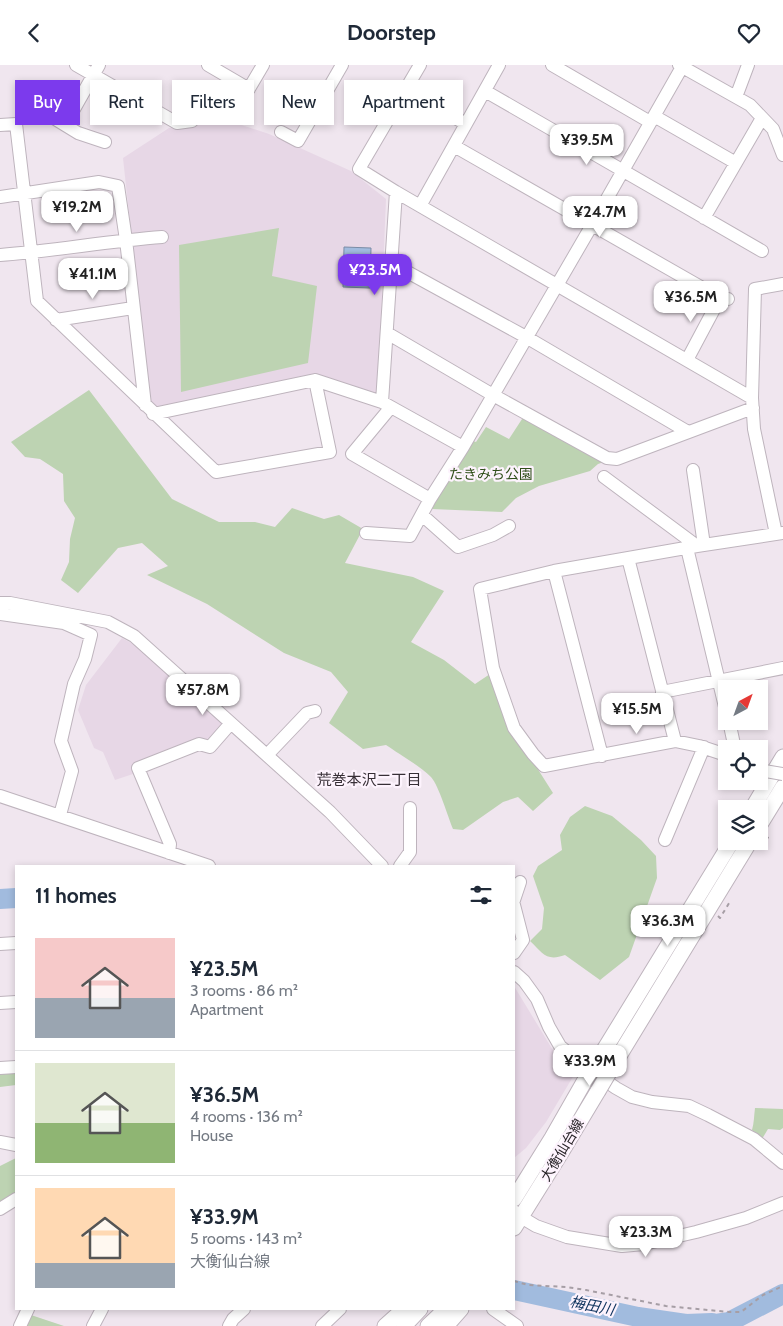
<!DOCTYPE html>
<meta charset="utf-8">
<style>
:root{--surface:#fff;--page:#f2f2f3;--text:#1f2937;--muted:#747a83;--line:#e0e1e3;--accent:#7c3aed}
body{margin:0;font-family:Cabin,"Noto Sans JP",sans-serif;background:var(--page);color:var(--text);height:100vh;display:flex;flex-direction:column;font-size:19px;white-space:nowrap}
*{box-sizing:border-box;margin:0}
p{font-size:16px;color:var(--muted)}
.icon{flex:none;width:28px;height:28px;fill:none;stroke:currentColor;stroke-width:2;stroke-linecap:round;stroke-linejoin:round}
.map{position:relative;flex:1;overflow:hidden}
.side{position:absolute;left:15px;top:800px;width:500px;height:445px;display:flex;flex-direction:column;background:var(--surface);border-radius:0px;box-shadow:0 2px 8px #0003}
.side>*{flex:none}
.guide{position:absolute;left:15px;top:15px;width:500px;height:45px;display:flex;gap:10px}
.needle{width:32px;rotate:41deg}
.buttons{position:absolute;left:718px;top:615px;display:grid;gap:10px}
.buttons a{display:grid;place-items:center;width:50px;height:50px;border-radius:0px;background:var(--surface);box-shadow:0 2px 8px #0003;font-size:25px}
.price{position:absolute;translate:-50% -42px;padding:0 11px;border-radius:10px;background:#fff;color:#222;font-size:16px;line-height:32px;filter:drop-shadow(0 1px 2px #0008)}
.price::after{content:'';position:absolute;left:50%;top:30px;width:15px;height:11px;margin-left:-8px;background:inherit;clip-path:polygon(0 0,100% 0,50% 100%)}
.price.current{background:var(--accent);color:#fff}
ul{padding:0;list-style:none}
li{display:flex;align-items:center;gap:15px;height:125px;padding:0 20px}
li+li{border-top:1px solid var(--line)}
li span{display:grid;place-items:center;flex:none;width:140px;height:100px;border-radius:0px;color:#555}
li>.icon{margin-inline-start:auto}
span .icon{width:60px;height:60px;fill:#fffc;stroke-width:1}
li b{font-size:21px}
h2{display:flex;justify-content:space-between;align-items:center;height:60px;padding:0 20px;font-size:21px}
.chip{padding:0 18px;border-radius:0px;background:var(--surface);box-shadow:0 2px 8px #0003;font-size:18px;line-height:45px}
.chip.current{background:var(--accent);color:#fff}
header{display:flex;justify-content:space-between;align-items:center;height:65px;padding:0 20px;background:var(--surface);font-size:22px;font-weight:800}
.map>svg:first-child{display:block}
.built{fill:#e7d7e6}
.green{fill:#bdd3b2}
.water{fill:#a1bbde;stroke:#7b8ca6}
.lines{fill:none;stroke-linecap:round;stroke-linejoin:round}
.river{stroke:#a1bbde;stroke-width:20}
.minor-casing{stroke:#beb4bd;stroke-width:14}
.major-casing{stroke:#beb4bd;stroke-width:17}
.path{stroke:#a69ea5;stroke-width:2;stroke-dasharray:4 4;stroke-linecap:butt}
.minor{stroke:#fff;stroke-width:12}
.major{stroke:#fff;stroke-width:15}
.minor-bridge-casing{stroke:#beb4bd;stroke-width:14;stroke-linecap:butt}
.major-bridge-casing{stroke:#beb4bd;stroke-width:17;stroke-linecap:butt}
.minor-bridge{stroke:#fff;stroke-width:12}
.major-bridge{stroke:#fff;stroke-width:15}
.labels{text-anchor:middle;stroke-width:4.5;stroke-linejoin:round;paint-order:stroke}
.park-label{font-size:14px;fill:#304f1a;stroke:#fdf3fd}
.street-label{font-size:14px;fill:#231f23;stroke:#fdf3fd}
.neighbourhood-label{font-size:15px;fill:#372f36;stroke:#fdf3fd}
.water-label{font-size:15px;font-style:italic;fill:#0f335e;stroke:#fdf3fd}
</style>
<header><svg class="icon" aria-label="back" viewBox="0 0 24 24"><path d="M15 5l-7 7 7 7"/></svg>Doorstep<svg class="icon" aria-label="heart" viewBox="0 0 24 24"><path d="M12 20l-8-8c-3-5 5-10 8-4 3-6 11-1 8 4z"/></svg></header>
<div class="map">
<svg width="783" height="1261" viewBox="0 0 783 1261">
<rect width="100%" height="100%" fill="#f0e6ef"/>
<path class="built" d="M226,55L269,69L351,106L386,134L378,329L326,313L155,342L149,334L123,93L169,63Z
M122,573L142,584L222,657V662L207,676L136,708L115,715L103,687L94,683L78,645L86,620Z
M514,921L554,987L577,1005L546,1057L526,1083L514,1093Z"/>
<path class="green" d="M279,163L272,211L317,221L308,298L181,327L179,180Z
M89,325L172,434L219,457H255L275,462L292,443L324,454L339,450L363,464L345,498L413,512L444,526L411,577L444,595L475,619L490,609L532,695L553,728L533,746L518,732L503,737L463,765L453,764C448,752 439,721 431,712C420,701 399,689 386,680L363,684L329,658L348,627L331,607L284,588L207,539L147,510L168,501L142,478L118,483L78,528L61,515L69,497L70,474L75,453L64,436L63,409L40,394L25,392L11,377Z
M524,351L607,396L598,399L590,406L539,421L516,433L502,447L432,444L470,375L476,377L486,362L509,374Z
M585,741L612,751L641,775L656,791L657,813L629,892L600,915L565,890C546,897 543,888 530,876L542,864L544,843L533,811L538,801L562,785L560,770L570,752Z
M16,1006V1020L0,1022V1009Z
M755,1043L783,1044V1063L780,1065L768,1064L762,1074L752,1065C754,1058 754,1051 755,1043Z
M16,1093V1131L0,1142V1101Z
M31,1250L64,1261H26Z"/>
<path class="water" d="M344,182L371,183L370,223L343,222Z"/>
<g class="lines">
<path class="river" d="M0,834L16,833
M514,1225L638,1252L686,1259L712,1258L716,1259L729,1257L783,1229"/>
<g class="minor-casing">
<path id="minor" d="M76,0L177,58L192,56
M208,0L249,24
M420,0L359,104L396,127L752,333
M552,0L650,57
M679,0L750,40L773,64L783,90
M405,25L466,59
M485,26L762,186
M736,32L748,0
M34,41L78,68L105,77
M234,49L263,0
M654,51L736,98
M0,60L16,59L37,236L216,407L330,387L315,315
M65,60L99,0
M281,67L298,76L342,0
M454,81L720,233L728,234
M0,132L99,117L118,121L126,175L145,340
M420,141L499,0
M704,153L762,53
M0,190C54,186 108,176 162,172
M391,198L526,272L688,367
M56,255L133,243
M387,268L493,330L607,393L617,394L753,343
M687,295L720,233
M382,337L396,127
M391,342L352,389L430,434
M153,349L315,315L382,337L463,382
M693,405L704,480
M604,412L697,481
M422,450L458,482L493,470L509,461
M366,468L410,471L430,434L463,382L592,160L682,2
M776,469L754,364L752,333L755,224L783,219
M687,483L726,646
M628,493L675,676
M554,506L602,691
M0,538H10L108,557L134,571L330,747L382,801
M0,549L64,558L91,570L85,594L74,619L61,676L72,706L60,750
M662,627L783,603
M729,656L735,684
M267,690L307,648L315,646
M726,690L699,681L675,676L544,701L533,689L514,663L493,603L480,524L554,506L697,481L783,468
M0,731L209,801
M665,775L704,682
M169,788L170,779L138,703L199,679L210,682L231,658
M400,801L410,787V743
M514,835L520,817
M514,840L523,875L514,888
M0,879L16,878
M514,907L524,916L537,934L549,962L560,981L580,998L616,1023L632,1032L652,1037L689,1041L708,1050L754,1074L783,1098
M0,938L16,937
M0,1003L16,1002
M0,1077L16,1080
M0,1144L16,1134
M514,1146L521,1152L536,1161L567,1172L622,1181L644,1179L696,1167L746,1153L783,1138
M493,1244L517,1261
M20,1261L28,1244
M93,1261L102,1244
M229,1261L233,1254L244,1244
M322,1261L340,1244"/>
</g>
<g class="major-casing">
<path id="major" d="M752,744L783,692
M759,761L783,722
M598,995L732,776
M611,1004L750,776
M514,1134L552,1073L584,1017
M514,1163L562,1086L598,1026
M385,1261L404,1244
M404,1261L420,1244
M428,1261L446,1244
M446,1261L461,1244"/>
</g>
<path class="path" d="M762,782L770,769
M718,851L720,853L731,835
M514,1216L528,1220L566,1222L586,1225L666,1241L729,1247H741L763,1230L783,1221"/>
<use href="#minor" class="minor"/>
<use href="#major" class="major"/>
<g class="minor-bridge-casing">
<path id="minor-bridge" d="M759,705L783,709"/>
</g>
<g class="major-bridge-casing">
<path id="major-bridge" d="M584,1017L598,995
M598,1026L611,1004"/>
</g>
<use href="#minor-bridge" class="minor-bridge"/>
<use href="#major-bridge" class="major-bridge"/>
</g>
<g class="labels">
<g class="park-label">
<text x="491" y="414">たきみち公園</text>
</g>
<g class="street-label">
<text transform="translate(562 1085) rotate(-59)" y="5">大衡仙台線</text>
</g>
<g class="neighbourhood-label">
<text x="369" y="720">荒巻本沢二丁目</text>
</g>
<g class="water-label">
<text transform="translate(592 1241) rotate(11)" y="5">梅田川</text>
</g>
</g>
</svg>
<div class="buttons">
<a><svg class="needle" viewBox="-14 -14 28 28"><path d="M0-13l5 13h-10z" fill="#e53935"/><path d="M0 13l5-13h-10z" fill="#747a83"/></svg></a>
<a><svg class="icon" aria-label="locate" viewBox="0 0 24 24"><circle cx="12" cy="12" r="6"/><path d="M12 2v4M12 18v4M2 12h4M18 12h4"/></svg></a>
<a><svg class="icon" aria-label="layers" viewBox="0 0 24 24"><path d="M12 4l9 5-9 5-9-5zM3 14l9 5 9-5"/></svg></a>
</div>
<b class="price" style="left:587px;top:101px">¥39.5M</b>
<b class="price" style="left:77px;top:168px">¥19.2M</b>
<b class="price" style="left:600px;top:173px">¥24.7M</b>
<b class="price current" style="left:375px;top:231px">¥23.5M</b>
<b class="price" style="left:93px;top:235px">¥41.1M</b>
<b class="price" style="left:691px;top:258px">¥36.5M</b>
<b class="price" style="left:203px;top:651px">¥57.8M</b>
<b class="price" style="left:637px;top:670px">¥15.5M</b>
<b class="price" style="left:668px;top:882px">¥36.3M</b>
<b class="price" style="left:590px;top:1022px">¥33.9M</b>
<b class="price" style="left:646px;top:1193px">¥23.3M</b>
<div class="guide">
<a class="chip current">Buy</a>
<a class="chip">Rent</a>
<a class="chip">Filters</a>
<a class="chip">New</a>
<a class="chip">Apartment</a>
</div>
<section class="side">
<h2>11 homes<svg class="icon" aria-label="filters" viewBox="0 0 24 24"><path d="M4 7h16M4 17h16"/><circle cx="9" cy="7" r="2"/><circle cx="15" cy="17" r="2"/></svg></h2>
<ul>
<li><span style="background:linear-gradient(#f6c9c9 60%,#9aa5b1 0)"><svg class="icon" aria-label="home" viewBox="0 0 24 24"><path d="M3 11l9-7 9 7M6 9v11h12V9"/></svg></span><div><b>¥23.5M</b><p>3 rooms · 86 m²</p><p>Apartment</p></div></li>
<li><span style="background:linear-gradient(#dfe7d0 60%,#8fb573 0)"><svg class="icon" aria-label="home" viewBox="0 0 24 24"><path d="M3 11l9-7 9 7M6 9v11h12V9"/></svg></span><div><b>¥36.5M</b><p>4 rooms · 136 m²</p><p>House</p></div></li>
<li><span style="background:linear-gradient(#ffd9b3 75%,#9aa5b1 0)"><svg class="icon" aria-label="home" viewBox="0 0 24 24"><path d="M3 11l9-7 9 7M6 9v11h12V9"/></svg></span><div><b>¥33.9M</b><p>5 rooms · 143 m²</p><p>大衡仙台線</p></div></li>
</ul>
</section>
</div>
